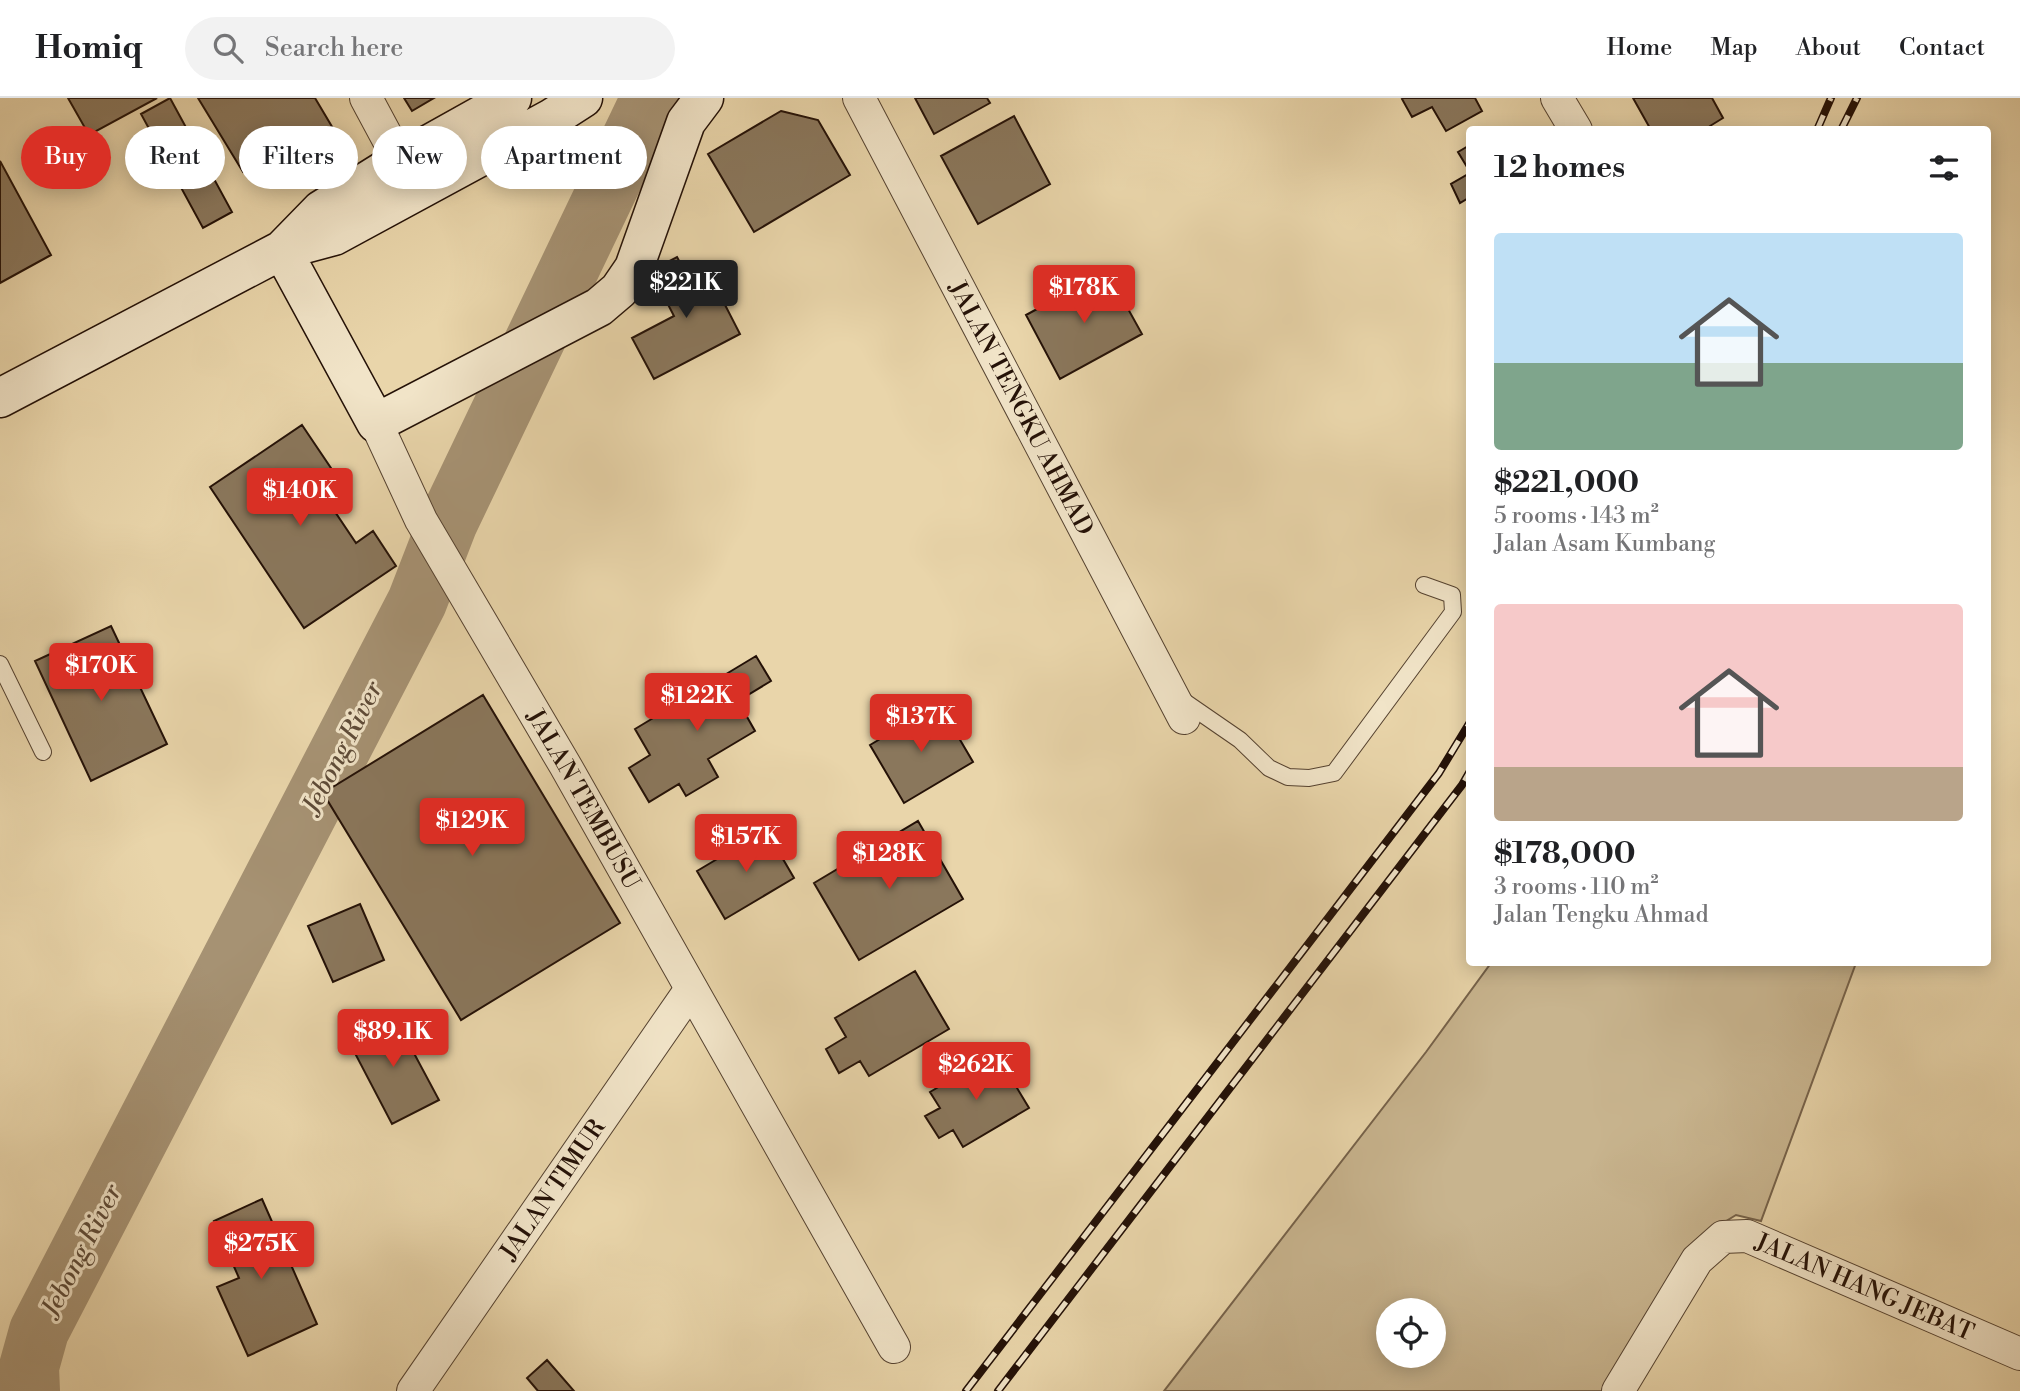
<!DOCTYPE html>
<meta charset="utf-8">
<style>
:root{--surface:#fff;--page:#f2f2f2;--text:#202124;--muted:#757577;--line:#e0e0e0;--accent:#d93025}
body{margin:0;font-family:"Libre Bodoni",serif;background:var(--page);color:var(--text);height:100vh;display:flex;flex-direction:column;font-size:26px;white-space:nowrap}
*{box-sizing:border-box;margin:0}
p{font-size:23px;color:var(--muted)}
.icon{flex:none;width:38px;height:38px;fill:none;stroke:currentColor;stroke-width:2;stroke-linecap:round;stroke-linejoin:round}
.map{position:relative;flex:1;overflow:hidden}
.side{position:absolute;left:1466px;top:28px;width:525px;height:840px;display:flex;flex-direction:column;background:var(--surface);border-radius:7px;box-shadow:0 4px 18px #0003}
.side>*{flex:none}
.banner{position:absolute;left:21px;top:28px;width:665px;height:63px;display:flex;gap:14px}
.controls{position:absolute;left:1376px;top:1200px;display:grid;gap:14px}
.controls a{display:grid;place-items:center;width:70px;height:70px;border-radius:50%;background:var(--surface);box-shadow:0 4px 18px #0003;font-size:35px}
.price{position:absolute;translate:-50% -60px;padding:0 16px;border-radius:7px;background:var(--accent);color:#fff;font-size:23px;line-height:46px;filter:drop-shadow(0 2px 4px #0008)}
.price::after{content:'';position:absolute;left:50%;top:42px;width:21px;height:16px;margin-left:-10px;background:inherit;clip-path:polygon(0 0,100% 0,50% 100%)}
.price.selected{background:#222;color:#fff}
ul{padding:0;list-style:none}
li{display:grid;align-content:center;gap:14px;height:371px;padding:0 28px}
li span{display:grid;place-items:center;height:217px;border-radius:7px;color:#555}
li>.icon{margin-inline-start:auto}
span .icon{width:126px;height:126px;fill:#fffc;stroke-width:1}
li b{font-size:30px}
h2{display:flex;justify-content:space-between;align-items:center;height:84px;padding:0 28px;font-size:30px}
.pill{padding:0 24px;border-radius:32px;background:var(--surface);box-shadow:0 4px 18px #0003;font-size:24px;line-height:63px}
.pill.selected{background:var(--accent);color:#fff}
header{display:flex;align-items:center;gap:42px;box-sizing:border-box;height:98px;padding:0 35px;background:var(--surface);border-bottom:2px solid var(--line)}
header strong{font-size:33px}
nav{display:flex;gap:38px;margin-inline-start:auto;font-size:24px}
.search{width:490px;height:63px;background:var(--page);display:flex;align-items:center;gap:18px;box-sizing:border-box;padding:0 24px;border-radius:38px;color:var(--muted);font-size:26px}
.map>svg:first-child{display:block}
.green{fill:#c8b48e;stroke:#76624a;stroke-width:2;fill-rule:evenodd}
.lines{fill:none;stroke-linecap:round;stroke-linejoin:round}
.river{stroke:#a69273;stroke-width:60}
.building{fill:#8a775c;stroke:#241107;stroke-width:2}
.lane-casing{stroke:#554230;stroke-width:18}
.street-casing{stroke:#554230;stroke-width:34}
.secondary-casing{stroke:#241107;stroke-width:41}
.lane{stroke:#f1e4c8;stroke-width:16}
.street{stroke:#f1e4c8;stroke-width:32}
.secondary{stroke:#f1e4c8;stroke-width:38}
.rail-casing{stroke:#241107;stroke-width:8}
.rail{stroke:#f1e4c8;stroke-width:5;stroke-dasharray:16;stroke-linecap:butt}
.labels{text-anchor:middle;stroke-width:6;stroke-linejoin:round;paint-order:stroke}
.street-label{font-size:24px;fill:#241107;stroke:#f1e4c8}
.water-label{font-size:26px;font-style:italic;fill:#5e4b38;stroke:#f1e4c8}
</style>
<header>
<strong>Homiq</strong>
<div class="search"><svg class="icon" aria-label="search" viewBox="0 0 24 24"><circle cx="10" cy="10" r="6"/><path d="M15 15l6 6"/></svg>Search here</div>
<nav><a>Home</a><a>Map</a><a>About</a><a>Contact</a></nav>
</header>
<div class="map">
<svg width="2020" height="1293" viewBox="0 0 2020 1293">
<rect width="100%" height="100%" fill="#e9d5aa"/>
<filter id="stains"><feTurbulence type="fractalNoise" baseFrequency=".00286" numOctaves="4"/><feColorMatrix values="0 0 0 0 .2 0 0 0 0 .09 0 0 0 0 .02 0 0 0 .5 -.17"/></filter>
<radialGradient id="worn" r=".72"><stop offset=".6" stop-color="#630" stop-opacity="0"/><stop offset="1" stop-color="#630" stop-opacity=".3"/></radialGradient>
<path class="green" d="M1491,865H1856L1761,1123L1736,1117L1697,1141L1608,1293H1164L1426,954ZM1388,1213H1433V1258H1388Z"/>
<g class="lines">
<path class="river" d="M30,1293L29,1269L39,1233L417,504L448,424L651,0"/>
</g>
<path class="building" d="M68,0H157L89,37Z
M170,0L232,114L203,130L141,16Z
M198,0H315L347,54L308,77L290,47L243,74Z
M404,0H434L412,13Z
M915,0H987L990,5L934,36Z
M1404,0H1475L1482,13L1446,33L1432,9L1412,19L1402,1Z
M1633,0H1712L1723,20L1710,28L1712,32H1651Z
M781,13L818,22L850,77L754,134L708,56Z
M1014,18L1050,86L978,126L941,58Z
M1470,47V74L1458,54Z
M0,63L51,157L0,185Z
M1470,75V99L1460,105L1451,86Z
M677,159L686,176L704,166L740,236L654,281L632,240L674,218L659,189L666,186L658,169Z
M1107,173L1142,236L1060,281L1026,217Z
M302,327L339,382L321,393L356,445L373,433L396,468L304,530L210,389Z
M111,528L167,646L91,683L35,563Z
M756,558L771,583L738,603L755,633L708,661L718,679L686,698L679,686L649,704L629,670L650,657L635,631Z
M483,597L620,825L461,922L323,695Z
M939,606L973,664L904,705L870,647Z
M918,723L963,801L859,862L814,785Z
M766,732L794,780L725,821L697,773Z
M360,806L384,862L333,884L308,828Z
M915,873L949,931L869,978L860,963L839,975L826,951L846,939L835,920Z
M393,916L439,1002L392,1026L347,940Z
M996,955L1029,1010L963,1049L953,1032L939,1040L925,1018L940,1010L930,994Z
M262,1101L317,1226L248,1258L217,1189L239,1180L214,1123Z
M547,1262L574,1293H538L527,1280Z"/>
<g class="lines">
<g class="lane-casing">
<path id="lane" d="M0,566L43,654
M1182,602L1240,642L1269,670L1288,679L1309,680L1334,675L1453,514L1452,497L1424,487"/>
</g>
<g class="street-casing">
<g id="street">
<path d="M366,0L410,82"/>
<path id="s1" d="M859,0L1184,620"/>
<path d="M1557,0L1576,32"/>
<path id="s2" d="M376,325L421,422L565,667L894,1249"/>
<path id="s3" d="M413,1293L691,891"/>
<path id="s4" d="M1618,1293L1697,1162L1723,1139L1747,1138L2020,1256"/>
</g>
</g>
<g class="secondary-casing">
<path id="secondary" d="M282,152L376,325L599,209L619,192L634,170L686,24L704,0
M282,152L321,112L401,62L512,0
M0,300L282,152L334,138L552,20L583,0"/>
</g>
<use href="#lane" class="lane"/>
<use href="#street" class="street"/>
<use href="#secondary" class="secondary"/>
<g class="rail-casing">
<path id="rail" d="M1817,32L1831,0
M1841,32L1857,0
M966,1293L1439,675L1470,624
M998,1293L1462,687L1470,673"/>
</g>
<use href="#rail" class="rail"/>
</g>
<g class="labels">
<g class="street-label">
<text dy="8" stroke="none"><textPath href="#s1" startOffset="350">JALAN TENGKU AHMAD</textPath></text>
<text dy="8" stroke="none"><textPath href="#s2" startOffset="430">JALAN TEMBUSU</textPath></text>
<text dy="8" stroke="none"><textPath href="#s3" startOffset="245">JALAN TIMUR</textPath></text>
<text dy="8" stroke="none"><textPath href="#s4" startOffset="340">JALAN HANG JEBAT</textPath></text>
</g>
<g class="water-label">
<text transform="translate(342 649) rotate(-63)" y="9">Jebong River</text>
<text transform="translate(81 1152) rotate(-63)" y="9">Jebong River</text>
</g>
</g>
<rect width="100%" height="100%" filter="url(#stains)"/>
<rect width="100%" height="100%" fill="url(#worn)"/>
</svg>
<div class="controls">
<a><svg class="icon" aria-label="locate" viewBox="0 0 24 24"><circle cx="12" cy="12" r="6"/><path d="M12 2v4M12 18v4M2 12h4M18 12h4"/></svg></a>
</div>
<b class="price selected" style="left:686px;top:222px">$221K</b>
<b class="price" style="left:1084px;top:227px">$178K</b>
<b class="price" style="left:300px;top:430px">$140K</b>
<b class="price" style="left:101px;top:605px">$170K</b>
<b class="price" style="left:697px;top:635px">$122K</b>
<b class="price" style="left:921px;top:656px">$137K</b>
<b class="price" style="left:472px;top:760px">$129K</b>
<b class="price" style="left:746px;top:776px">$157K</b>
<b class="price" style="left:889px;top:793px">$128K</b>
<b class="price" style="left:393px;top:971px">$89.1K</b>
<b class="price" style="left:976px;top:1004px">$262K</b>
<b class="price" style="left:261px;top:1183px">$275K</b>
<div class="banner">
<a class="pill selected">Buy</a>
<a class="pill">Rent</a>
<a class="pill">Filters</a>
<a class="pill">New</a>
<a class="pill">Apartment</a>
</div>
<section class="side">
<h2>12 homes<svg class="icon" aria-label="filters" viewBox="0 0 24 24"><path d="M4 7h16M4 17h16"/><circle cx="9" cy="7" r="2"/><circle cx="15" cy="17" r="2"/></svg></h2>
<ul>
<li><span style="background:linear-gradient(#bfe0f5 60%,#7fa58c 0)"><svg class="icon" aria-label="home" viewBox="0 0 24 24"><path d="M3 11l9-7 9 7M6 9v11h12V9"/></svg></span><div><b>$221,000</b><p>5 rooms · 143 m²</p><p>Jalan Asam Kumbang</p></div></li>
<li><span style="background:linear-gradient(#f6c9c9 75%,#b9a48a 0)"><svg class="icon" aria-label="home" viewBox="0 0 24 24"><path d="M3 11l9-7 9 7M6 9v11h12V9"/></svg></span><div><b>$178,000</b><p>3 rooms · 110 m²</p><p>Jalan Tengku Ahmad</p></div></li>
</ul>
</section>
</div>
